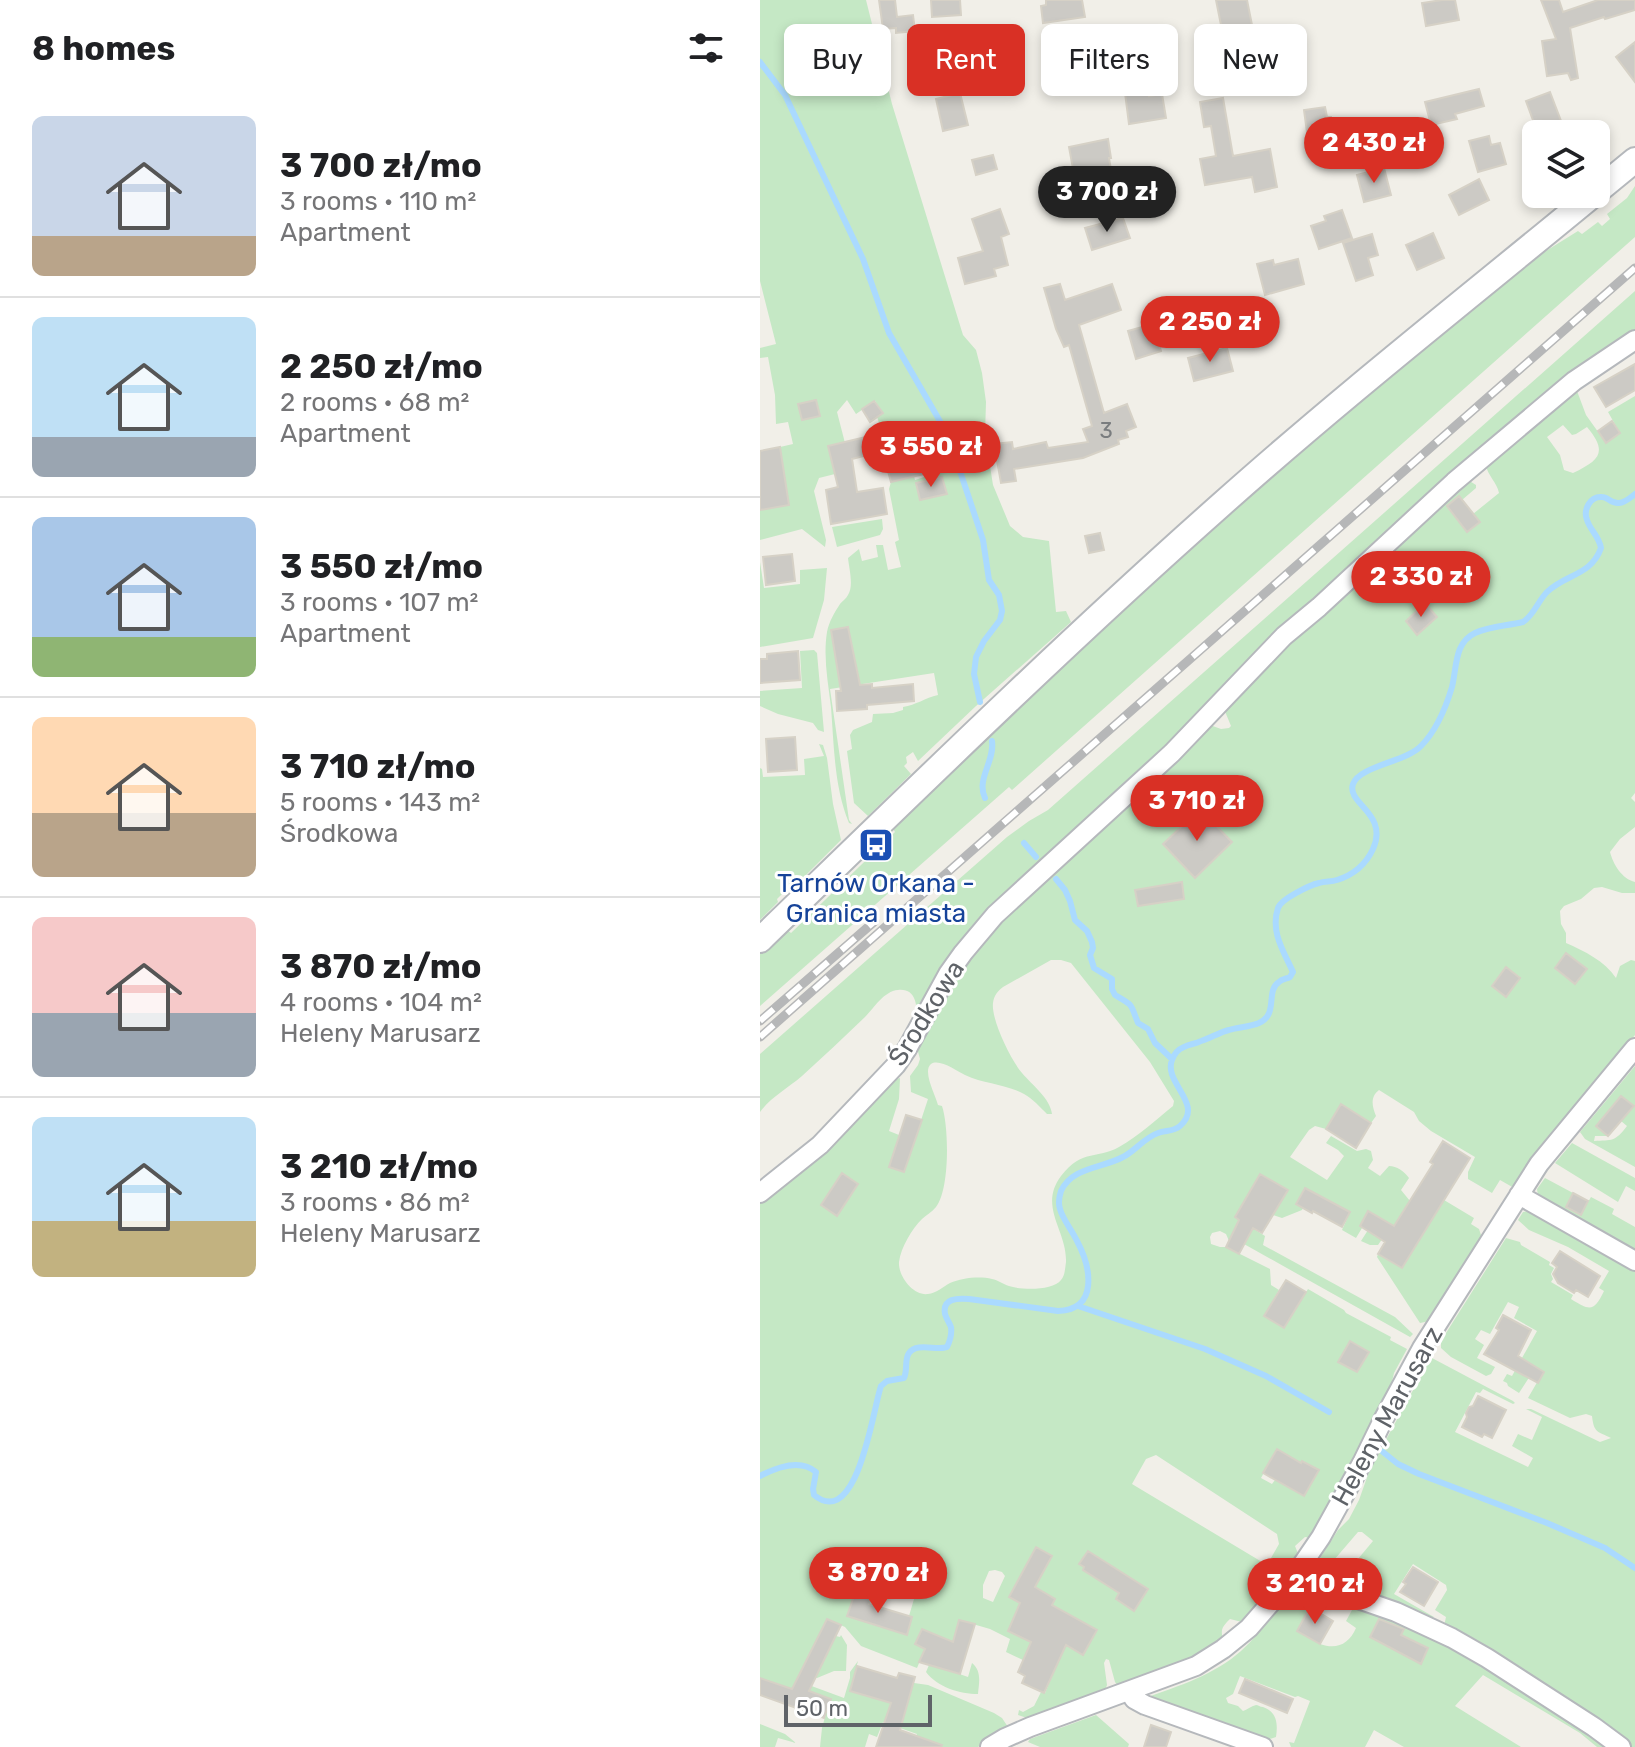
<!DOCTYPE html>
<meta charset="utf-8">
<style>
:root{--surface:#fff;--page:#f6f6f6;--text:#202124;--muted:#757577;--line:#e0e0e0;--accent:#d93025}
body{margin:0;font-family:Rubik,sans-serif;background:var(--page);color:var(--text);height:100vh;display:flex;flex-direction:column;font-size:30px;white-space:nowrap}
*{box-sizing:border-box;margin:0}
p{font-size:26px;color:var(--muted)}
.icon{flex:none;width:44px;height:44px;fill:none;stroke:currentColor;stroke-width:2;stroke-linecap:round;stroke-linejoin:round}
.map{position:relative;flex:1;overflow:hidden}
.sheet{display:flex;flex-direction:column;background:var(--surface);width:760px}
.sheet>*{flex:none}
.top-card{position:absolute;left:24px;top:24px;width:730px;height:72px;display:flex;gap:16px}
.buttons{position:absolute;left:762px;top:120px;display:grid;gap:16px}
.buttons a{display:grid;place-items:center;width:88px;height:88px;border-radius:12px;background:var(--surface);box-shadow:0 4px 12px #0003;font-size:40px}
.scale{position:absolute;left:24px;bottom:20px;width:148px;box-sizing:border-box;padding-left:8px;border:4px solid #5f6368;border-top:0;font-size:22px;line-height:28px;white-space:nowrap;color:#5f6368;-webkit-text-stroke:6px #fff;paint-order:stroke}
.price{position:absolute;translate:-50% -68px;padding:0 18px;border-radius:28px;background:var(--accent);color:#fff;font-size:26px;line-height:52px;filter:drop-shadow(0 2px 4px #0008)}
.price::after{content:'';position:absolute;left:50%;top:48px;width:24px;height:18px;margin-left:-12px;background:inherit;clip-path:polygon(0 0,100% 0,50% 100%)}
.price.selected{background:#222;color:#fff}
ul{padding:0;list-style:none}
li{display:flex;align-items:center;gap:24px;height:200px;padding:0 32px}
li+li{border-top:2px solid var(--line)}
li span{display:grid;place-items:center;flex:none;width:224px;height:160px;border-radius:12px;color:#555}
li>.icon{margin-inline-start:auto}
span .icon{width:96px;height:96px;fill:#fffc;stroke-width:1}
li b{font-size:34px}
h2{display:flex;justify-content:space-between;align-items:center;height:96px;padding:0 32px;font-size:34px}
.tag{padding:0 28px;border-radius:12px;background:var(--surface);box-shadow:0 4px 12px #0003;font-size:28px;line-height:72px}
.tag.selected{background:var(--accent);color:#fff}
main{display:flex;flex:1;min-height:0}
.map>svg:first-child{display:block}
.green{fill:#c5e8c5;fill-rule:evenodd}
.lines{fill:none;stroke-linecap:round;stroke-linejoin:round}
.stream{stroke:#aadaff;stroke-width:6}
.building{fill:#cccac5;stroke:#d6d1c6;stroke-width:2}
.minor-casing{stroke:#b5b8bc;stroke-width:22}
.tertiary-casing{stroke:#b5b8bc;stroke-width:28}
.minor{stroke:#fff;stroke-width:18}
.tertiary{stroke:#fff;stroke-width:24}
.rail-casing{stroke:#b6b7b8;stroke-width:9}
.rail{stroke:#fff;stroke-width:6;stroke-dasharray:18;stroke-linecap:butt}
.labels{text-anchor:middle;stroke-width:6;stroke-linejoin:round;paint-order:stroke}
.number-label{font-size:22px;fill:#7a7d7f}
.transit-label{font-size:26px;fill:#164399;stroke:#fff}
.street-label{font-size:26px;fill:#5f6368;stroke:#fff}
</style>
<main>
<section class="sheet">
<h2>8 homes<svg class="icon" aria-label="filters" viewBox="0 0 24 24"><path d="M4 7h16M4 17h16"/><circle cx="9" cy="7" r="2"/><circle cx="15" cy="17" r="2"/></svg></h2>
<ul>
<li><span style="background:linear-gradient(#c9d6e8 75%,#b9a48a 0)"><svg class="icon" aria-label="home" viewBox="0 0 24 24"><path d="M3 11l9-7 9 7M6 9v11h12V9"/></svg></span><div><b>3 700 zł/mo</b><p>3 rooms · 110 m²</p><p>Apartment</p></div></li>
<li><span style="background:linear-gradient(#bfe0f5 75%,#9aa5b1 0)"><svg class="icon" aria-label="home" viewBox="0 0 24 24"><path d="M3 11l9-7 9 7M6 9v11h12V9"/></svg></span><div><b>2 250 zł/mo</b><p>2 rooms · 68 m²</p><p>Apartment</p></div></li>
<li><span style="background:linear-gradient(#a9c7e8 75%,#8fb573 0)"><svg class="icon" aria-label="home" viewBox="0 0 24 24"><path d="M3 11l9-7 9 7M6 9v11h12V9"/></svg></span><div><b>3 550 zł/mo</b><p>3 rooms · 107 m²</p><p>Apartment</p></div></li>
<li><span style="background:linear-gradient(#ffd9b3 60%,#b9a48a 0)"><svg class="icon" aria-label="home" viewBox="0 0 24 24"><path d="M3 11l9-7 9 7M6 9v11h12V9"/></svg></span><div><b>3 710 zł/mo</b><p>5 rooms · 143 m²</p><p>Środkowa</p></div></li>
<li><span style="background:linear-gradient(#f6c9c9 60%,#9aa5b1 0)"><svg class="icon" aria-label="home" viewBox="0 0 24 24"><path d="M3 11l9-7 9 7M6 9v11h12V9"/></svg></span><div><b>3 870 zł/mo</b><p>4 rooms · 104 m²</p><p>Heleny Marusarz</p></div></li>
<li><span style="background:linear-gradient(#bfe0f5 65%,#c2b280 0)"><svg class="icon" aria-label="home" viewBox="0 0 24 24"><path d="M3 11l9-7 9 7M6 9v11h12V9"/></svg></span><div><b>3 210 zł/mo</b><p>3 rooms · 86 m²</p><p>Heleny Marusarz</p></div></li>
</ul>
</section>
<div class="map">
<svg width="875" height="1747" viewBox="0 0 875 1747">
<rect width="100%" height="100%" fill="#f1efe8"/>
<path class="green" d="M0,0H106L132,104L203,335L216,350L222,373L226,402L225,435L233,485L250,526L263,537L289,541L296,612L306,611L311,622L216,706L158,761L153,752L146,757L147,763L144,766L151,774L108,816L94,803L87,751L92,749L90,735L93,730L112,722L113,714L133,713L143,710V707C156,705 165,698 178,695L174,673L70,689L89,820L92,824L89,823C74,787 74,745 71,707C68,682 63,657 67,632C69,622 74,613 80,604C82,601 86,599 88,595C94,586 89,568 88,558L99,549L102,561L118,557L116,545H123L128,570L141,567L135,542L139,540L129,489L131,482L154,476L155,480L164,477L160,460L151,462L153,452L150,438L126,443L117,417L123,413L115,401L96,414L87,400L77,412L85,443L75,474L59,478L54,491L66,540L65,547L42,529L0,540V510L29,505L20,447L33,444L28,422L16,424L15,395L8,357L0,358V348L16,344L0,281Z
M875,186V237L252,790L249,787L0,1006V953L26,929L31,933L135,832L132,827L237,726L483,499L765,264L818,231L822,234L838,222L842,226L850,219L847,214L867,198Z
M875,291V331L848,346L814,372L300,846L157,1021C157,1007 157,988 138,990C124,991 114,1008 105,1017C84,1037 63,1057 42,1076C28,1088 11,1097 0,1112V1054L247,837L269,821L288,810Z
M814,390L817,391L826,415L846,443L860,433L848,412L875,396V793L871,798L875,802V827L860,839L850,852C853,864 862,879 875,882V893H862L842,887L834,888L821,899L804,906L800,911L801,924L806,933V943C824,951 845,961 856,978L860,966L871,960L875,961V1035L793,1134L754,1188L740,1180L732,1193L708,1179V1172L715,1157L671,1131L659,1121L654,1112L619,1090C610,1097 612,1106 616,1116L611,1123L581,1104L566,1129L555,1126L549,1130L530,1157L567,1180L584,1156L578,1150L566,1143L571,1136L597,1151L606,1149L611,1151L613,1160L608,1168L620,1176L629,1166C637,1166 644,1171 649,1178L641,1190L650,1201L642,1212L666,1227L684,1200L714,1218L711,1224L719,1229L722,1238L670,1321L660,1323L617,1257L618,1254L642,1268L656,1246L629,1229L618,1245H610L601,1241L617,1216L608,1211L600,1226L602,1228L596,1238L582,1230L590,1212L545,1188L536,1204L543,1208L542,1210L522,1218L513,1215L528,1190L500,1174L475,1217L505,1236L503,1245L635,1317L653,1334L650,1337L484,1244L469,1241L466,1234L460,1231L452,1233L450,1237L451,1244L460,1247H466L510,1269L511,1285L519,1290L504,1316L524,1328L548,1289L584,1310L586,1313L631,1337L630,1340L647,1349L634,1373L630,1390L551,1538L545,1537L535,1546L539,1556L482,1622L470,1619C463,1626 460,1629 463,1639L436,1656L358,1686L355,1682L349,1660L346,1659L344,1663L347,1685L345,1690L267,1718L258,1715L259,1710L263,1712L274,1706L281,1692L285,1693L296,1667L267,1653L263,1660L246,1652L250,1639L230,1629L199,1620L185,1669L208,1677L212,1663C222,1671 219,1683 218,1694C200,1694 177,1687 166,1672L181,1637L162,1629L165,1649L157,1668L101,1646L85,1627L67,1619L44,1665L58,1672L76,1636L80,1637L81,1635L87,1645L86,1671H74L57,1678L40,1674L38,1681L84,1698L90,1678V1672L98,1661L90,1690L146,1707L154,1683L168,1685L234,1713L242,1718L248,1727L218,1747H153L157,1734L123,1722L117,1737L109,1734L105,1747H60L62,1728L70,1699L59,1698L0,1678V1198L133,1080L140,1078L139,1099L129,1131L139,1135L129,1167L144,1172L168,1099L151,1092L150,1076L158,1065L160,1059L157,1048L158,1042L205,964L233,929L450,725L461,729L469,728L471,726L464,709L512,656L708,480L716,485V488L702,500L699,497L687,507L707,531L713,514L739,493C737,482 727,475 726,465ZM803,425L812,435L816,434L827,427C848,452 840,460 813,473L804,470L800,455L787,437ZM291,960H301L311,963L390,1062L414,1101L413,1106C396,1120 378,1136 359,1147C336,1160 323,1148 301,1176C278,1207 307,1230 306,1262C305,1268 305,1276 301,1280C293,1291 261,1290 249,1286C243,1284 238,1280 232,1279C219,1276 202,1278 190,1283C183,1287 176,1293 168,1294C153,1296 138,1276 139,1262C141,1247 152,1229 162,1219C166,1215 172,1212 176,1207C190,1189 189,1127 182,1106L178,1105C176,1096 162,1071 171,1064C179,1058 197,1071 205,1075C224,1084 246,1084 264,1094C273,1099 280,1107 287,1114H292C290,1098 273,1086 262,1073C251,1060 231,1020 233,1003C234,995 238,991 243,987ZM746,967L760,977L746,996L732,985ZM517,1449L541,1463L543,1461L559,1470L544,1496L515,1480L512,1484L501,1478ZM396,1455L517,1534L519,1544L507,1565L372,1484L386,1459ZM235,1570L242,1572L245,1576L233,1602L223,1598V1585L229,1571ZM109,1585L135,1591L154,1599L149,1616L152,1617L147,1634L110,1624L105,1616L103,1621L88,1616L95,1593L99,1594L102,1588Z
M122,519L123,529L120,535L77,547L72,527Z
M0,562L4,588L40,584V570L67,568L64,600L53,638L0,647Z
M54,650L57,653L64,732L58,730L53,723L18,714L0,706V691L42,688L40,651Z
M59,744L63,745L67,758L73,804L81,840L29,892L26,890L17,899L18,902L0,920V768L2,769L3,777L45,775L44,759L64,756Z
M875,1066V1167L825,1139L820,1132ZM861,1096L873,1106L861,1121L867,1126C855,1142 852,1140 834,1141L835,1136H848L836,1126Z
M812,1143L875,1178V1191L866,1186L858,1202L795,1163Z
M785,1178L813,1193L821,1214L831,1197L854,1209L852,1214L875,1227V1254L778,1196L777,1189Z
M768,1211L775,1212L875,1267V1747H872C814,1701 749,1661 684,1626L686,1617L675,1610L687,1590L686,1585L653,1564L634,1594L674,1617L670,1618L577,1585C568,1584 558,1583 553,1574V1569L578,1530L589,1519L599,1500L610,1469L670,1359L672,1358L753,1401L755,1403L753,1404L723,1389L720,1393L716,1392L695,1432L768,1467L773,1458L752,1446L758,1434L772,1440L782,1417L766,1409H771L840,1442L851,1438C837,1431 834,1433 832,1416L826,1414L810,1418L768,1398L783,1372L776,1367L759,1393L748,1386L747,1383L743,1381L747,1374L752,1376L777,1331L754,1318L759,1307L748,1302L730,1334L721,1330L715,1339L724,1345L717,1358L735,1367L731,1374L726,1376L691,1357L681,1348V1341L746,1238L760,1242L761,1245L790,1262L789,1265L794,1268L791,1274L793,1279L791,1282L813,1295L811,1299C830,1311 834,1312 844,1291L839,1288L849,1271L808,1247L769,1230L758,1220L763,1212ZM598,1532H602L613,1541L577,1584L569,1581L562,1574Z
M541,1585L690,1641L850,1747H837L820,1733L723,1675L695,1706L761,1747H644L614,1730L605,1747H531L529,1742L534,1743L550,1701L538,1696L535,1697L480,1676L473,1694L466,1698L468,1703L478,1706L483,1711C487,1710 491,1706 496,1705C498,1705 500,1707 503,1707C517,1712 518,1724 516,1737L500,1742L385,1698C419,1686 454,1675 481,1651C498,1635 512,1617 527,1599L550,1607L560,1644C577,1650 589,1644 596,1628L586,1621L592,1610L537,1592Z
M336,1715L369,1744L368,1747H280L268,1742L270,1739Z
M0,1724L25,1734L36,1743L18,1738L15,1747H0Z"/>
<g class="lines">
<path class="stream" d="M0,62L25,95L103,259L129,333L181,423L197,462L223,540L229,580L239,595L242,611L240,620L224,641L216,657L214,674L220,702
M225,798C216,779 235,761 232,741
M264,843L276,857
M296,879L305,890L310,901L315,920L327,931L332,942L333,948L330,955L334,968L352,979V989L355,995C374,1006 370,1003 378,1023L388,1029L395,1043L412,1059
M318,1306L445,1349L506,1376L569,1412
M623,1452L638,1464L659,1474L787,1523L845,1548L875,1568
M0,1476C17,1467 40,1458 56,1472L53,1489L54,1495C98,1531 113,1408 121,1386L127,1381L144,1378C148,1370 144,1360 149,1353C157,1342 177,1351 187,1347C190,1341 192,1334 191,1327C189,1322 186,1318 185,1314C182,1298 198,1298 209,1299L298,1311C339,1310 331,1267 317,1241C312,1230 303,1220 300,1209C298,1203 299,1197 301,1191C312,1167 343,1168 363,1157C375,1151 384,1138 398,1133C406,1130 413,1132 420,1126C445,1104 403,1083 412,1060C414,1054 419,1049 424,1047C429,1044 436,1044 441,1041C451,1038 460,1032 469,1030C479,1027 490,1027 499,1023C519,1014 505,991 519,982C522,979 526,979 530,977L533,972C524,952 510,932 518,908C521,899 550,885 559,883C565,881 571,882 577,880C593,875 606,864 613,849C629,813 586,804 593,784C599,766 646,762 661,746C676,731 686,707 692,687C697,667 694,643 715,633C730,626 747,626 763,622C774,615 778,601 787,592C805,574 831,576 841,548C839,536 830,530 827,520C823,510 830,496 842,497C848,497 851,504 859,503C865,503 870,498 875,494"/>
</g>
<path class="building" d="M119,0H135L137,17L153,15L155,31L136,33V28L123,29Z
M171,0H200L201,15L172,17Z
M286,0H322L325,17L283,23L281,6L286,5Z
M456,0H487L495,40L465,45Z
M682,0H695L699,20L666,26L662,3Z
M781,0H799L803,12L838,0H875V10L845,19L844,17L810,28L818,78L811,80L808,73L787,76L782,41L796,39Z
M875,42V82L856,57Z
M386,82L389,96L402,94L406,118L369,124L364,85Z
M719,89L724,106L695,114L697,119L671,125L665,102Z
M790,92L806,134H778L766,101Z
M200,93L208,125L183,131L176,99Z
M463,98L473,156L510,149L517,187L495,192L492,177L445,185L440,159L456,156L451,126L444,127L440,102Z
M565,107L567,117H571L573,131L599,127L602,144L550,155L544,110Z
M729,136L731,145L740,143L746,164L718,172L709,141Z
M348,139L351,158H349L351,170L325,175V172L314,174L309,147Z
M233,155L237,169L216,175L212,160Z
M624,168L631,195L604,202L597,175Z
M719,179L729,200L699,215L689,195Z
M240,209L249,234L241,237L248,265L234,269L236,276L205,284L198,258L223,251L212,219Z
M582,210L592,238L559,249L551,226L566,221L564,216Z
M363,218L370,238L332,250L325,228Z
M673,233L684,258L657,270L646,245Z
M612,234L618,255L608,258L613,275L596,281L583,243Z
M538,259L544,284L505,295L497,264L513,260L514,265Z
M300,284L305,300L352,284L361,310L319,325L344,413L367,404L376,427L366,431L368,437L358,440L359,444L323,458L254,469L256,481L241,483L234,444L252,442L253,449L286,442L288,448L328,442L323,429L332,426L309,345L304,347L296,329L284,288Z
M393,324L401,351L376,359L368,331Z
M467,348L473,371L434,381L428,358Z
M875,364V390L846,407L834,387Z
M56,400L60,416L42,420L38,404Z
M114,401L123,413L110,422L102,409Z
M852,421L860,433L846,443L838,431Z
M110,436L115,453L92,459L97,492L123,488L127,514L71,524L66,490L78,487L68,446Z
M151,442L155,460L160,459L164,474L131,482L122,449Z
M20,447L29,505L0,510V451Z
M182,477L187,494L160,500L156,483Z
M699,496L720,522L707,532L687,506Z
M340,533L344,550L329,553L325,536Z
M32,554L35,581L6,585L3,557Z
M665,603L677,617L657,635L646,621Z
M88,627L100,685L112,684V688L153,684L154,701L107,705V709L77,711L76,691H81L71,630Z
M38,651L40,680L0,683V659H7V654Z
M35,737L37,770L8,772L6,739Z
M440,809L472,842L435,878L403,844Z
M422,882L424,899L378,906L375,890Z
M806,953L827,969L815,984L795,968Z
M746,967L760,978L746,997L732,986Z
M861,1096L874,1106L848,1136L836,1126Z
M581,1104L611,1123L596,1148L566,1129Z
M146,1115L162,1120L144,1172L129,1167Z
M683,1141L710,1158L642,1268L618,1254L625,1242L600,1226L608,1211L634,1226L673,1164L670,1162Z
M82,1173L98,1184L77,1216L61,1205Z
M500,1174L528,1190L502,1233L493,1228L479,1254L466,1247L479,1220L475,1217Z
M545,1188L590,1212L582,1227L553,1211L552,1213L536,1204Z
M813,1193L828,1201L821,1215L806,1207Z
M800,1251L840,1276L828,1297L816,1290L814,1293L798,1283L793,1274L797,1267L792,1263Z
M526,1280L546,1292L524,1328L504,1316Z
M743,1315L771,1330L758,1356L784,1372L778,1383L724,1354L739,1330L736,1328Z
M590,1341L609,1352L597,1372L578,1362Z
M718,1396L746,1410L732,1438L724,1434L722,1437L702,1427L707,1417L706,1413L709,1407L713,1406Z
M517,1449L541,1463L542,1461L559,1470L544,1496L503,1473Z
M276,1547L292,1556L275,1587L295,1599L292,1605L337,1630L323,1655L306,1645L284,1693L262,1683L265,1676L258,1672L271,1642L248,1631L260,1603L249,1597Z
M328,1551L388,1589L374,1611L356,1599L359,1593L323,1570L324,1567L319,1564Z
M653,1567L678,1582L664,1606L640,1592L646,1584L643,1582Z
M95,1593L111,1599L109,1604L152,1617L147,1635L87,1616Z
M550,1607L573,1621L560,1644L537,1631Z
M67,1619L81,1625L49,1691L71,1699L64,1718L0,1695V1678L32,1689Z
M619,1619L644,1629L641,1635L668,1648L661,1664L610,1637Z
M199,1620L215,1624L200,1674L159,1662L165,1649L155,1644L162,1629L193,1642Z
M97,1666L137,1678L139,1673L155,1677L140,1730L182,1745L181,1747H116L131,1703L90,1691Z
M485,1679L533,1699L527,1713L479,1693Z
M391,1725L411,1732L406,1747H384Z"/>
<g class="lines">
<g class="minor-casing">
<path id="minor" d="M0,1193L60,1145L136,1065L147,1049L188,974L203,953L235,915L412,753L524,636L559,607L694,482L814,381L875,340
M759,1195L875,1261
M535,1575L555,1584L636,1612L692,1638L727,1658L834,1727L861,1747
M369,1691L374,1699L385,1705L503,1747
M230,1747L245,1738L270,1727L436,1666L463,1649L489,1628L535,1575L561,1537L603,1461L623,1420L662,1348L779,1164L875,1048"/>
</g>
<g class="tertiary-casing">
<path id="tertiary" d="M836,192L875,160
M0,940C152,793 304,644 462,504C582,397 709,297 834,194"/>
</g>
<use href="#minor" class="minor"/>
<use href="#tertiary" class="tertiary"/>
<g class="rail-casing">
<path id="rail" d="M0,1021L115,921
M0,1037L875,268"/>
</g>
<use href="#rail" class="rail"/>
</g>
<defs>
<g id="bus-square" transform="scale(1.8)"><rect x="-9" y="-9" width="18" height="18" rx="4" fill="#1a4fb4" stroke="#fff"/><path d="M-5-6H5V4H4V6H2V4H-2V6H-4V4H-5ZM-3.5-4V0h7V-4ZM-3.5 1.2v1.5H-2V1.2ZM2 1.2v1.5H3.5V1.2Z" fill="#fff"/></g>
</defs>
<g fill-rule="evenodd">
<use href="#bus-square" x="116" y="845"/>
</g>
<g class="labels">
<g class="number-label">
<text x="346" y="438">3</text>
</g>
<g class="transit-label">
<text x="116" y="892">Tarnów Orkana -<tspan x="116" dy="30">Granica miasta</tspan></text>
</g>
<g class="street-label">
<text transform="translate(166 1013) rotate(-58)" y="9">Środkowa</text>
<text transform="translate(627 1416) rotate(-61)" y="9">Heleny Marusarz</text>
</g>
</g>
</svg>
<div class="buttons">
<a><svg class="icon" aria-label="layers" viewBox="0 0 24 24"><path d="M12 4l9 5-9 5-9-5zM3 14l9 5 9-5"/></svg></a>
</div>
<div class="scale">50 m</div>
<b class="price" style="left:614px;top:185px">2 430 zł</b>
<b class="price selected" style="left:347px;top:234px">3 700 zł</b>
<b class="price" style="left:450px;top:364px">2 250 zł</b>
<b class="price" style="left:171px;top:489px">3 550 zł</b>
<b class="price" style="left:661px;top:619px">2 330 zł</b>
<b class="price" style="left:437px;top:843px">3 710 zł</b>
<b class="price" style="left:118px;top:1615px">3 870 zł</b>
<b class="price" style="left:555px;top:1626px">3 210 zł</b>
<div class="top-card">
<a class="tag">Buy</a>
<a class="tag selected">Rent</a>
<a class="tag">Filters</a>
<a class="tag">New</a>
</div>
</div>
</main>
